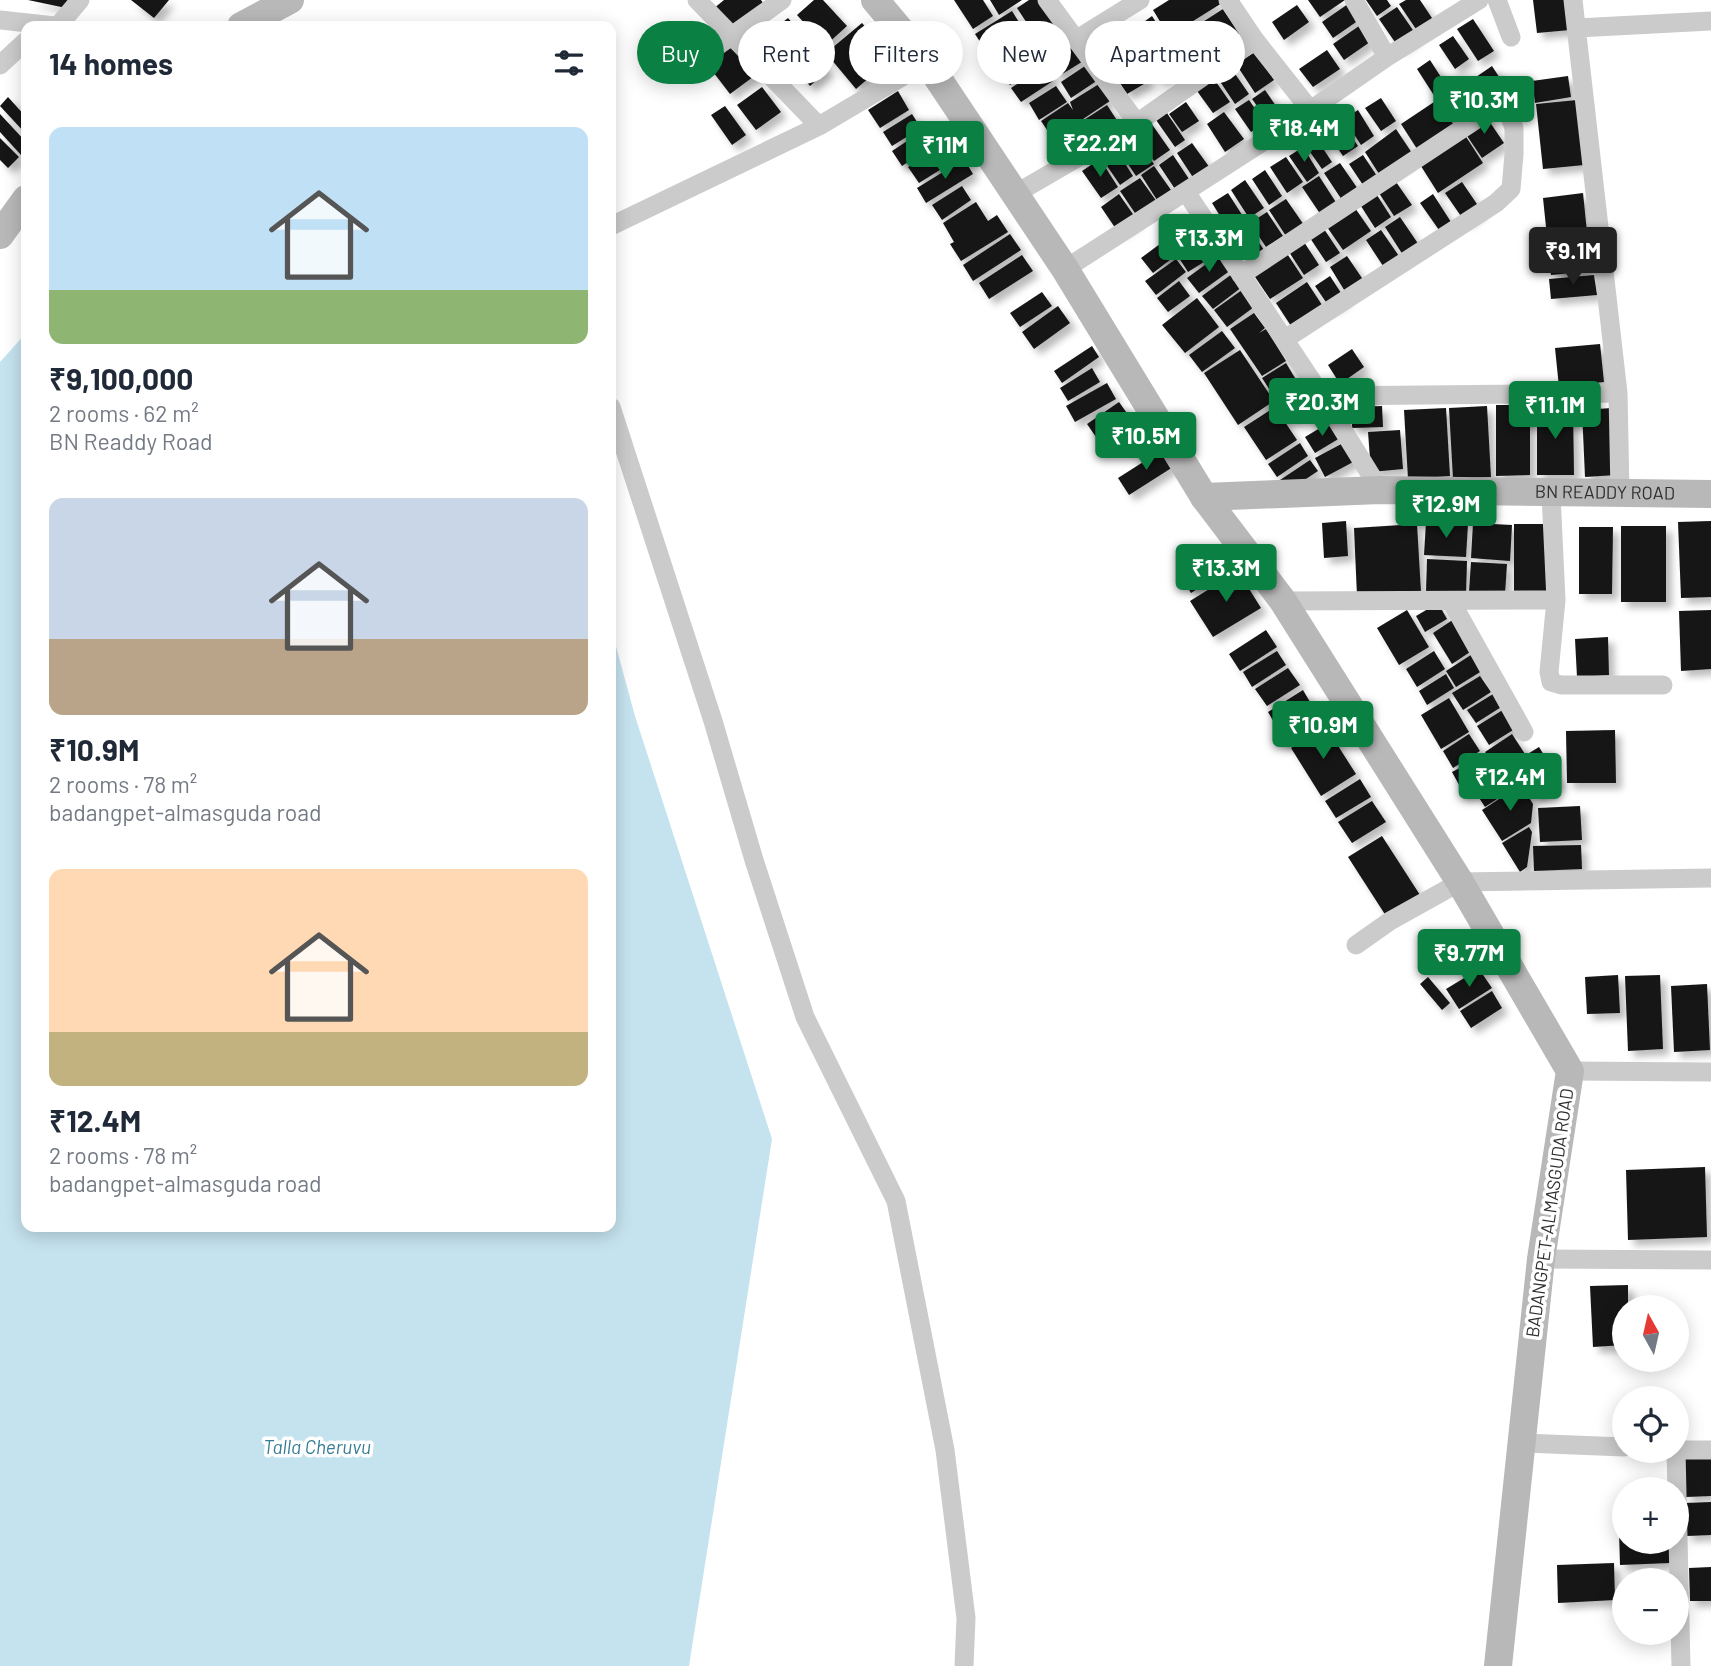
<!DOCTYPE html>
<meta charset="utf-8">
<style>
:root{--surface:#fff;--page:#f2f2f3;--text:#1f2937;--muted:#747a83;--accent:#0b8043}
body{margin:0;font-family:Barlow,sans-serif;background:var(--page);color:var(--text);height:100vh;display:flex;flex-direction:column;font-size:26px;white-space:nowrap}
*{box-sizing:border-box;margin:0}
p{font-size:23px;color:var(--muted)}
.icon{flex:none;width:38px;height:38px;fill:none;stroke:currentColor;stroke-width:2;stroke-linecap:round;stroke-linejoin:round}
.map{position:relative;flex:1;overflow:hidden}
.side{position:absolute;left:21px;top:21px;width:595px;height:1211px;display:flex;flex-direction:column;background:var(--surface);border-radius:14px;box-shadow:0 4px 18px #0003}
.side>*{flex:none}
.top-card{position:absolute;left:637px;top:21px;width:665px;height:63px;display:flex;gap:14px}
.needle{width:46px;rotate:352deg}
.buttons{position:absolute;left:1612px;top:1295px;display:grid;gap:14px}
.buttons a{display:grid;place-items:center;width:77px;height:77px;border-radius:50%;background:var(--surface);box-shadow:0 4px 18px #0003;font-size:35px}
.price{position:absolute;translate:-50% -60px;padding:0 16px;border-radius:7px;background:var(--accent);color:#fff;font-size:23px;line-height:46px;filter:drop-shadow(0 2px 4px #0008)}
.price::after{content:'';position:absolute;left:50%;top:42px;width:21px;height:16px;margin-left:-10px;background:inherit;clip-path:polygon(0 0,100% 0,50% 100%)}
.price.current{background:#222;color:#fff}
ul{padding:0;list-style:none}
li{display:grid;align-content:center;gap:14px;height:371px;padding:0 28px}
li span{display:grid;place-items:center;height:217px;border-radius:14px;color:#555}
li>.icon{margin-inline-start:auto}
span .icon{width:126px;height:126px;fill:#fffc;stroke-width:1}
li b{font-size:30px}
h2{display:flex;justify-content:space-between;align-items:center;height:84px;padding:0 28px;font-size:30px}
.tag{padding:0 24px;border-radius:32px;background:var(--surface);box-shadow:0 4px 18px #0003;font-size:24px;line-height:63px}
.tag.current{background:var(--accent);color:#fff}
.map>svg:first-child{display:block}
.water{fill:#c5e3ee}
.building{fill:#151515;filter:url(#shadow)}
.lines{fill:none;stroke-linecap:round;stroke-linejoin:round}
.street{stroke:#cbcbcb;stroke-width:19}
.secondary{stroke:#b8b8b8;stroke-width:28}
.labels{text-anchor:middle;stroke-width:7;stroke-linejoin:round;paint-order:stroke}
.street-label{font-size:18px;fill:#2e2e2e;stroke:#fff}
.water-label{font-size:19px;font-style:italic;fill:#367c96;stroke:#fff}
</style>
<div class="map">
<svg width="1711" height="1666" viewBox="0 0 1711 1666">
<defs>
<filter id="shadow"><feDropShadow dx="6" dy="6" stdDeviation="3.5" flood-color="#0004"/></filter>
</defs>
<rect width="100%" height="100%" fill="#fff"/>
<path class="water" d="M26,333V1227H611V628L635,716L772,1139L689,1666H0V362Z"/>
<path class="building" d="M28,0H68L66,8Z
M131,0H169L154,18Z
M724,0H761L765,6L731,32L713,9Z
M814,0H823L847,26L825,46L797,15Z
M954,0H983L993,16L973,29Z
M990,0H1022L999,15Z
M1029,0H1041L1058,26L1038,40L1017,8Z
M1169,0H1220L1222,3L1169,36L1153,10Z
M1308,0H1345L1320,17Z
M1366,0H1387L1391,6L1377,16Z
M1406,0H1420L1434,21L1418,32L1399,4Z
M1533,0H1567L1570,30L1537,33Z
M1348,4L1359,20L1333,38L1322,22Z
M1297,5L1309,22L1284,40L1272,22Z
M1397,7L1417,36L1399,48L1379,19Z
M1223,9L1239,34L1213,50L1198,25Z
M1012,11L1032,43L995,65L975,34Z
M1152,16L1170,44L1158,51L1141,24Z
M788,18L803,35L778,56L763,38Z
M1473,19L1494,51L1478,61L1457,29Z
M862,23L892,58L856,89L826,53Z
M1359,26L1370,42L1344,60L1333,44Z
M1138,28L1150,48L1137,56L1124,37Z
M1066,30L1085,60L1059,76L1040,46Z
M1197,32L1211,55L1200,61L1186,39Z
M1453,36L1469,59L1455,69L1439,45Z
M1119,38L1133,61L1112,73L1099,50Z
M1182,42L1196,64L1182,72L1168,50Z
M734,43L757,74L730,94L707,64Z
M1033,45L1044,62L1010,85L998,69Z
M1327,50L1340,69L1313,87L1299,69Z
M1162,52L1175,72L1161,80L1149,60Z
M1255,52L1274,80L1255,93L1236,64Z
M817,57L828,70L810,86L798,72Z
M1430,60L1448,88L1435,97L1417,69Z
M1088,64L1098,80L1071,98L1061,82Z
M1492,66L1509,92L1492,102L1476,77Z
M1044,67L1053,81L1021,102L1011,88Z
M1140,67L1149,81L1127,94L1118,80Z
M1231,68L1249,94L1235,104L1217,77Z
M1568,76L1571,97L1535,103L1532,81Z
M1214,79L1230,102L1213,113L1197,91Z
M1473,80L1490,105L1478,113L1461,87Z
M1099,84L1110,101L1080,121L1093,141L1066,158L1041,121L1068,103L1073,110L1070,102Z
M1056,86L1067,102L1039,120L1029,103Z
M762,87L781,112L756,130L737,105Z
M1265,90L1285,119L1272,127L1252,99Z
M1453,90L1470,115L1456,125L1439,99Z
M898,91L909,110L880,128L868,110Z
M8,97L26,117V134L0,106Z
M1381,98L1396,121L1381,131L1365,108Z
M1249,100L1265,123L1251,132L1235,109Z
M1437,100L1456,128L1419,152L1401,124Z
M1577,100L1584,165L1543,169L1536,104Z
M1186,102L1199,121L1182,132L1169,114Z
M1107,105L1120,125L1097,139L1084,120Z
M725,106L746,135L732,145L711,115Z
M1358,110L1374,136L1361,145L1344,119Z
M1224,112L1244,139L1225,152L1207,124Z
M1167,113L1185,140L1175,147L1156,120Z
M0,114L26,142V151L21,155L0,132Z
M912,114L921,128L892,146L883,132Z
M1485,115L1504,143L1482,158L1463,130Z
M1341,121L1358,146L1343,156L1326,131Z
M936,122L946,137L902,166L892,151Z
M1151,123L1170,150L1154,161L1135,134Z
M1396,129L1414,156L1381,177L1365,152Z
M1463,132L1483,163L1438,193L1419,163Z
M1314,135L1332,162L1322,169L1303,142Z
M1135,137L1154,164L1136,176L1118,149Z
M0,138L19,157L8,168L0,160Z
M948,141L959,158L919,183L908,167Z
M1192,143L1210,168L1194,179L1177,153Z
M1303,147L1319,173L1307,182L1289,156Z
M1115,148L1133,176L1120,185L1101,157Z
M1173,155L1189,179L1175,189L1159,165Z
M1363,155L1379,179L1365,188L1349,164Z
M1286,157L1303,182L1287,193L1270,167Z
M964,159L973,174L926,203L917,188Z
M1100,159L1118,187L1101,198L1082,171Z
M1340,163L1360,192L1344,203L1324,173Z
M1154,166L1171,190L1157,200L1141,175Z
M1265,170L1282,196L1269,205L1252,179Z
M1319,176L1339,207L1323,218L1302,187Z
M1140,178L1157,202L1137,216L1120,191Z
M1394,179L1412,205L1394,216L1377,190Z
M1245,180L1264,208L1249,218L1231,190Z
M1462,182L1481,210L1465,222L1445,193Z
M962,186L971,200L942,220L932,205Z
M1375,192L1391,217L1375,228L1359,203Z
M1228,193L1246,221L1230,232L1212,203Z
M1583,193L1591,271L1551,275L1543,198Z
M1119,194L1137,220L1118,232L1101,207Z
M1433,194L1451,222L1439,230L1420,203Z
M1286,199L1304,225L1286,236L1269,210Z
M976,202L988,221L997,215L1008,232L961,261L950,244L954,242L943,223Z
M1355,208L1371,231L1343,250L1327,227Z
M1267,212L1283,236L1266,247L1250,223Z
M1192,214L1207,233L1180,253L1165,234Z
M1400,217L1419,245L1403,255L1385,227Z
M1248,226L1264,250L1250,260L1234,236Z
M1322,226L1340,253L1326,262L1308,235Z
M1381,230L1401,259L1385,269L1366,240Z
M1010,234L1021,250L973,281L963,265Z
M1208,238L1218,253L1188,272L1179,258Z
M1164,241L1175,256L1153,273L1141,258Z
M1304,242L1319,265L1304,275L1289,252Z
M1286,252L1303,278L1270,299L1253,274Z
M1220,254L1231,270L1199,293L1187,278Z
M1022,255L1033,271L989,299L979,283Z
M1347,256L1364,281L1346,293L1330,267Z
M1176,259L1186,272L1156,295L1145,281Z
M1232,274L1242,287L1213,309L1202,296Z
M1594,275L1597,295L1551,299L1549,279Z
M1330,276L1345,299L1330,308L1315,286Z
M1179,281L1190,296L1168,312L1157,298Z
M1307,282L1324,308L1293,329L1276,303Z
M1242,290L1254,307L1227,327L1214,310Z
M1042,292L1052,306L1020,327L1010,313Z
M1197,298L1219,327L1185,353L1162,325Z
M1058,306L1070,323L1034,349L1022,332Z
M1254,313L1265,328L1259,333L1266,329L1286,361L1262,376L1230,329Z
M1222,331L1235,348L1202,372L1189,355Z
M1600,344L1604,382L1559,387L1555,348Z
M1092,346L1099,357L1062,383L1054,371Z
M1352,349L1364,367L1340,384L1328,365Z
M1240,350L1274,401L1238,425L1204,373Z
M1286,363L1298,383L1275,398L1262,378Z
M1092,368L1100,382L1068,401L1060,388Z
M1107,383L1116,399L1075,422L1066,406Z
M1309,385L1317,401L1288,417L1279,401Z
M1119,402L1129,416L1096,437L1087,424Z
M1496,405H1530V475L1496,476Z
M1382,406L1383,427L1352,428V407Z
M1487,406L1491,477L1453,479L1449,408Z
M1537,406H1573L1574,475H1537Z
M1275,407L1297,440L1266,460L1244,427Z
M1446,408L1450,476L1408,479L1404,410Z
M1612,408L1616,475L1585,477L1582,410Z
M1330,422L1340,438L1315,453L1305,437Z
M1400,430L1403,469L1371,472L1368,432Z
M1345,442L1355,461L1325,477L1315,458Z
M1300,443L1308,456L1277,477L1268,464Z
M1162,450L1173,467L1129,495L1118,478Z
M1310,460L1318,471L1288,491L1280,480Z
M1346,521L1348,556L1324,558L1322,523Z
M1711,521V597L1681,598L1678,522Z
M1426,522L1468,524L1466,557L1424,555Z
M1473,523L1512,525L1510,561L1471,558Z
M1417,524L1421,592L1357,596L1354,528Z
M1514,524H1548V594H1514Z
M1621,526H1666V602H1621Z
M1579,527H1613L1612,594H1579Z
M1210,550L1224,572L1191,593L1177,570Z
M1427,559L1467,561L1466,594L1426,592Z
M1471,562L1507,564L1505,594L1469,592Z
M1238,571L1261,608L1213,637L1190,601Z
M1438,603L1447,619L1425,632L1416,616Z
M1407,610L1429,647L1399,665L1377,628Z
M1711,610V669L1681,671L1679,611Z
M1454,619L1473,650L1452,664L1433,633Z
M1266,630L1277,647L1240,671L1229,654Z
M1608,637L1609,675L1577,677L1575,639Z
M1277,651L1286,665L1252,687L1243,672Z
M1434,651L1445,669L1417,687L1406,669Z
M1474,653L1485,669L1456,687L1446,671Z
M1288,668L1300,685L1267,706L1255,689Z
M1446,674L1454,688L1427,705L1419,691Z
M1480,676L1491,692L1463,710L1452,693Z
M1303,690L1310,702L1275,724L1268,712Z
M1498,691L1506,704L1476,723L1467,710Z
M1449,698L1469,732L1441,749L1421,715Z
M1316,706L1325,720L1284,745L1275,732Z
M1506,708L1518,727L1489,745L1477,726Z
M1326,727L1356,774L1321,796L1291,748Z
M1615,730L1616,783H1567L1566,731Z
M1469,734L1480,751L1453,768L1443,751Z
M1512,734L1525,754L1497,772L1485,752Z
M1539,747L1561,782L1535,798L1513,763Z
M1482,756L1493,778L1464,794L1452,772Z
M1510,772L1518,785L1485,807L1476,793Z
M1360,779L1371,797L1336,818L1325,801Z
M1521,785L1533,804L1531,823L1502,841L1482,810Z
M1372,801L1386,822L1352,843L1338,822Z
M1580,806L1582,840L1540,842L1538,808Z
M1529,827L1532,832L1527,867L1520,872L1502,843Z
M1382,836L1420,895L1386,916L1348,857Z
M1581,845L1582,869L1534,871L1533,846Z
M1479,969L1492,988L1459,1009L1446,989Z
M1618,975L1620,1013L1587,1014L1585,977Z
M1660,975L1663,1049L1628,1051L1625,976Z
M1428,977L1450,1003L1442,1010L1420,984Z
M1707,984L1710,1050L1674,1052L1671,986Z
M1492,991L1502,1008L1471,1028L1460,1011Z
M1705,1167L1707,1237L1628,1240L1626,1170Z
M1628,1285V1307H1624V1345L1593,1347L1590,1286Z
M1711,1458V1496L1686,1497L1684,1459Z
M1711,1502V1535L1687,1536L1685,1503Z
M1619,1531H1624V1542H1669L1670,1563L1620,1565Z
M1614,1563L1615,1600L1558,1603L1557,1565Z
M1711,1567V1601H1690L1689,1568Z"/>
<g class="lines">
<path class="street" d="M697,0L819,126
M1047,0L1137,123
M1354,0L1387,57
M1497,0L1511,37
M1573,0L1618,393L1620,493
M0,20L55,26
M58,26L80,0
M1577,28L1711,21
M1077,39L1140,0
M1255,40L1311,111
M0,65L26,41
M678,74L782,0
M1186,192L1322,396L1380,490
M1015,194L1137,123L1255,40L1228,0
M611,226L819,126L927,62
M1065,269L1286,127L1387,57L1479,0
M1241,275L1504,101L1514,128V154L1511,189L1496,203L1285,339
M1322,396L1618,393
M611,407L713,721L754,860L805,1017L896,1201L945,1450L966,1618L964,1666
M1556,600L1549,672L1551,682L1561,685H1663
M1283,601L1556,600L1551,494
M1451,601L1524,732
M1356,945L1390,921L1460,882L1711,878
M1570,1071L1711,1072
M1541,1259L1711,1260
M1521,1443L1624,1447
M1676,1450H1711
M1676,1451L1681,1666"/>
<g class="secondary">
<path d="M875,0L927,62L1065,269L1204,497L1283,601L1460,882L1570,1071L1541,1259L1498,1666"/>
<path d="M241,26L290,0"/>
<path d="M0,235L26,199"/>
<path id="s1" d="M1204,497L1380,490L1711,494"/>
</g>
</g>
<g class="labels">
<g class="street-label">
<text dy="6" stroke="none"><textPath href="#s1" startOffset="401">BN READDY ROAD</textPath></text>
<text transform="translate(1550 1213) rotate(-82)" y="6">BADANGPET-ALMASGUDA ROAD</text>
</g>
<g class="water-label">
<text x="317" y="1454">Talla Cheruvu</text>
</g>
</g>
</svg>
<div class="buttons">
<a><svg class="needle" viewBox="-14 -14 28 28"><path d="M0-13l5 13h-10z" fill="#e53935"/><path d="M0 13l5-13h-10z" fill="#747a83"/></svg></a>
<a><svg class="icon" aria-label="locate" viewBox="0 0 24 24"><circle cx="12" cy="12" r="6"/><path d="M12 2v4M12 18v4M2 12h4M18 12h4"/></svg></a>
<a>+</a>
<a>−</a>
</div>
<b class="price" style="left:1484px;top:136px">₹10.3M</b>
<b class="price" style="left:1304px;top:164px">₹18.4M</b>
<b class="price" style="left:1100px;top:179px">₹22.2M</b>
<b class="price" style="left:945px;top:181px">₹11M</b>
<b class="price" style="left:1209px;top:274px">₹13.3M</b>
<b class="price current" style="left:1573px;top:287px">₹9.1M</b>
<b class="price" style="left:1322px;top:438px">₹20.3M</b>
<b class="price" style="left:1555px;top:441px">₹11.1M</b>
<b class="price" style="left:1146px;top:472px">₹10.5M</b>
<b class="price" style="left:1446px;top:540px">₹12.9M</b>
<b class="price" style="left:1226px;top:604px">₹13.3M</b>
<b class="price" style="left:1323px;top:761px">₹10.9M</b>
<b class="price" style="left:1510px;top:813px">₹12.4M</b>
<b class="price" style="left:1469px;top:989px">₹9.77M</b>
<div class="top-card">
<a class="tag current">Buy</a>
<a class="tag">Rent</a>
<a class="tag">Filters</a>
<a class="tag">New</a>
<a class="tag">Apartment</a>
</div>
<section class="side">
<h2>14 homes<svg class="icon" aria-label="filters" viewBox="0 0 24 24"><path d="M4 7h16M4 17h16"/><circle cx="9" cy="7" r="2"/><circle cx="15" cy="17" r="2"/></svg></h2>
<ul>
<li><span style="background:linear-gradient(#bfe0f5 75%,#8fb573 0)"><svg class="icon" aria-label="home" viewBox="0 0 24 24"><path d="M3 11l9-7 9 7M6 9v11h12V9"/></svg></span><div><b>₹9,100,000</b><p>2 rooms · 62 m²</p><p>BN Readdy Road</p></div></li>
<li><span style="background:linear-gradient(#c9d6e8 65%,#b9a48a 0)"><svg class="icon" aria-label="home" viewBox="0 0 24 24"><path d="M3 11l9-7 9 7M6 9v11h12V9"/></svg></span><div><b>₹10.9M</b><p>2 rooms · 78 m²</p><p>badangpet-almasguda road</p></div></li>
<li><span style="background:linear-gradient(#ffd9b3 75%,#c2b280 0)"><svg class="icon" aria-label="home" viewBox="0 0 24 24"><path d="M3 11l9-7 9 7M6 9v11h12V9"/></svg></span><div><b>₹12.4M</b><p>2 rooms · 78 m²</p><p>badangpet-almasguda road</p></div></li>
</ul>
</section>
</div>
